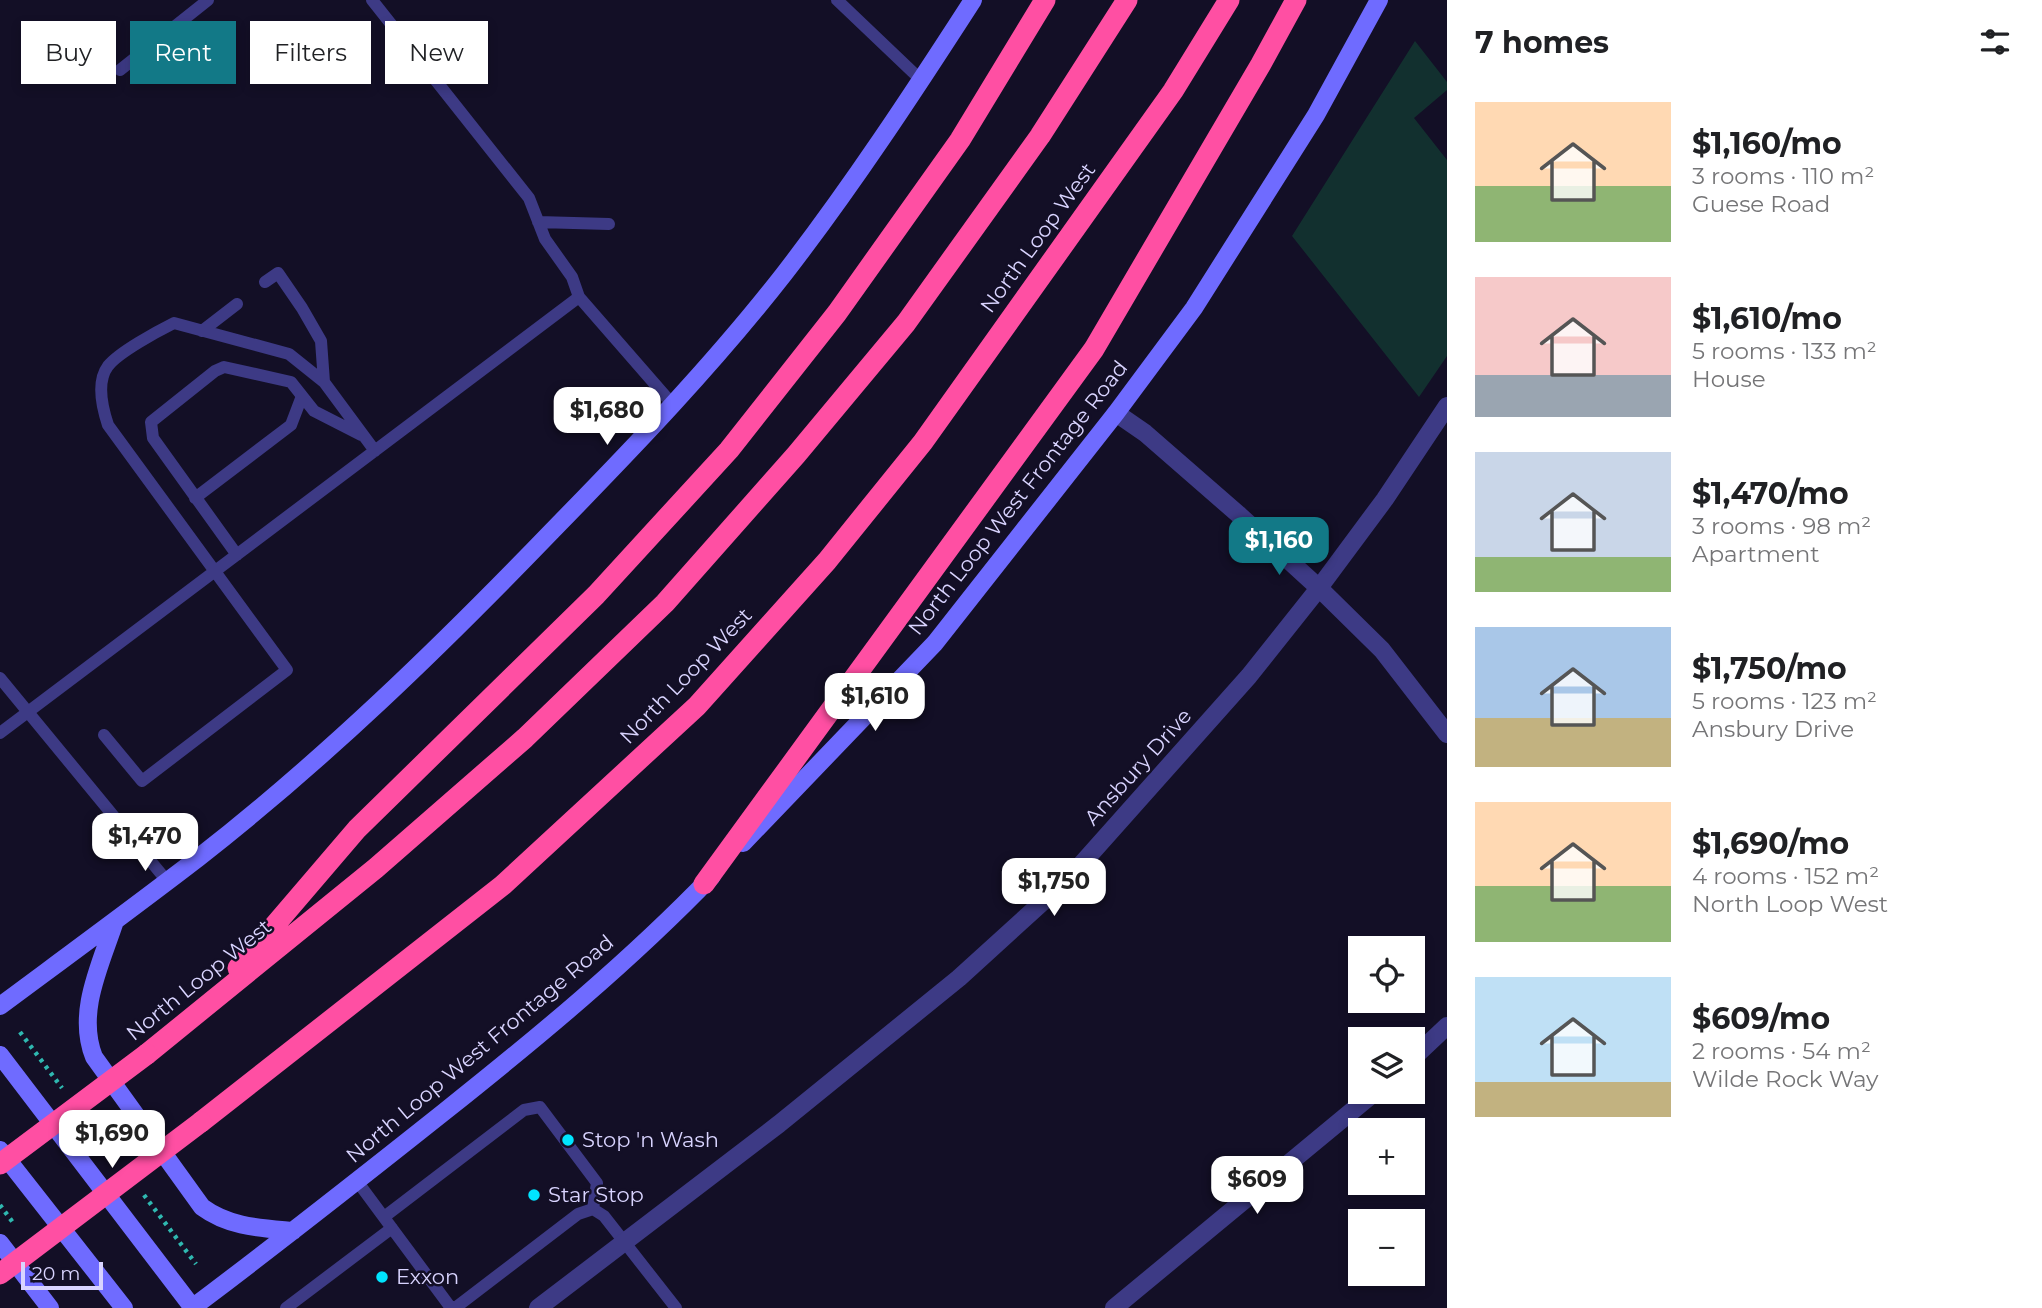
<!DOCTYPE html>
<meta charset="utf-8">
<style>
:root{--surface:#fff;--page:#f6f6f6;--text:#202124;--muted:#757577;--accent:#127987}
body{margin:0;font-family:Montserrat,sans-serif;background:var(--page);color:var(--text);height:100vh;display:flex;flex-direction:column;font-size:26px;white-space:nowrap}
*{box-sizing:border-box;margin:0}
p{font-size:23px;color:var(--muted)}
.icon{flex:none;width:38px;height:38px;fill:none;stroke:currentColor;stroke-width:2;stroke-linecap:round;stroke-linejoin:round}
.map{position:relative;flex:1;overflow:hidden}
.details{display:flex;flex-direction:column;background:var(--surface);width:595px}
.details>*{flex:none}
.guide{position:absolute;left:21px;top:21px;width:665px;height:63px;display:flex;gap:14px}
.buttons{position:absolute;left:1348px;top:936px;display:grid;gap:14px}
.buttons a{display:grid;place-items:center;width:77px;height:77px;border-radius:0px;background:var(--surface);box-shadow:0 4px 10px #0003;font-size:35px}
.scale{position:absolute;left:21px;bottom:18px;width:82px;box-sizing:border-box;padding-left:7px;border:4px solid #d9d4ff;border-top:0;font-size:19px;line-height:24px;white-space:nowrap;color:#d9d4ff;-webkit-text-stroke:5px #130f26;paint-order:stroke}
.price{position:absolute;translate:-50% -60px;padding:0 16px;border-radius:14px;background:#fff;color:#222;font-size:23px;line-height:46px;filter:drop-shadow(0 2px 4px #0008)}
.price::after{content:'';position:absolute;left:50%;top:42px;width:21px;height:16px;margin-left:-10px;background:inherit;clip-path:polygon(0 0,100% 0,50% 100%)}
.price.on{background:var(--accent);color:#fff}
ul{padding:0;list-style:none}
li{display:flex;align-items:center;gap:21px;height:175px;padding:0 28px}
li span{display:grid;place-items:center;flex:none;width:196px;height:140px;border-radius:0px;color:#555}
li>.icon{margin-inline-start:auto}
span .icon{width:84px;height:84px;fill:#fffc;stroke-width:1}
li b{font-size:30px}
h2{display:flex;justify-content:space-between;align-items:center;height:84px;padding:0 28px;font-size:30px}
.tag{padding:0 24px;border-radius:0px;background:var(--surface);box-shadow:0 4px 10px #0003;font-size:24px;line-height:63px}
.tag.on{background:var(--accent);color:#fff}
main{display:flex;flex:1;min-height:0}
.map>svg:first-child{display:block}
.green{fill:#12302f}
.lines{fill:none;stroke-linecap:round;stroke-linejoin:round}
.path{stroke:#2fb8b0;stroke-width:4.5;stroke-dasharray:3.5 5;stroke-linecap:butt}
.lane{stroke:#3d3a85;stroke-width:12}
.street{stroke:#3d3a85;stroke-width:18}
.secondary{stroke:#6f6bff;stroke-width:18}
.highway{stroke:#ff4fa3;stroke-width:21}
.highway-bridge{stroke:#ff4fa3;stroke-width:21}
.poi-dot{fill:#00e5ff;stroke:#130f26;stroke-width:2.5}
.labels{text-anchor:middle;stroke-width:5;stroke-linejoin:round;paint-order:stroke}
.street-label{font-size:21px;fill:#d9d4ff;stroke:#130f26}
.poi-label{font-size:21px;fill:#d9d4ff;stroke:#130f26;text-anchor:start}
</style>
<main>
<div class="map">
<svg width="1447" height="1308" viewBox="0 0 1447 1308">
<rect width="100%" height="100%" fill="#130f26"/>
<path class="green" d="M1415,41L1447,82V90L1414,118L1447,160V356L1419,397L1292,236Z"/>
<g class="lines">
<path class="path" d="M20,1032L62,1088
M91,1126L115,1158
M144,1195L196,1264
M630,1196L643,1192
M0,1205L14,1224"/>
<path class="lane" d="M372,0L529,198L545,239L572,277L579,297L674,406
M837,0L921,80
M120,70L208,0
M538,222L609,224
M265,282L278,273L302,308L321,341L324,382
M202,331L237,304
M195,498L291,425L302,396
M237,555L153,438L151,422L215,371L224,367L291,382L314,411L361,435
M0,678L167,881
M0,733L579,297
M104,735L142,781L287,670L108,425C102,407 96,382 108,366C119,352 158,331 174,323L289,354L324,382L375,451
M357,1181L451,1308
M384,1217L524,1110L540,1107L597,1183L593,1209
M286,1308L392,1228
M455,1308L578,1214L593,1209L604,1216L676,1308"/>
<path class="street" d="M1116,413L1145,433L1238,514L1319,588L1382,650L1447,734
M1412,1059L1447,1026
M538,1308L779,1124L959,978L1070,877L1249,676L1319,588L1385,499L1447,406
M1114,1308L1375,1092"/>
<path class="secondary" d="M743,843L935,643L1116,413L1194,308L1316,115L1379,0
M115,921C101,964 76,1012 94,1057L202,1207C229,1227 260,1228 293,1231
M0,1006C66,957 133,908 198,858C325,759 440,647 552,531C633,448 713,365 784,274C852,186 913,93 973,0
M0,1055L193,1308
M0,1150L124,1308
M0,1243L50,1308
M192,1308C277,1244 361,1178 444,1112C537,1038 629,962 712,876"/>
<path class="highway" d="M704,884L1094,349L1261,64L1296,0
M238,968L357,829L596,595L729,450L837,313L960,140L1045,0
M147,1054L376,868L525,738L665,603L796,455L906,323L1040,136L1127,0
M201,1122L503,885L697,706L827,561L923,442L1173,91L1229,0"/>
<path class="highway-bridge" d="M0,1164L147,1054
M0,1274L201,1122"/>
</g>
<g class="poi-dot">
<circle cx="568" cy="1140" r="7"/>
<circle cx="534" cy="1195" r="7"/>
<circle cx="382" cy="1277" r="7"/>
</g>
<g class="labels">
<g class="street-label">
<text transform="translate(1038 238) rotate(-54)" y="7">North Loop West</text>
<text transform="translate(1018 498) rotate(-52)" y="7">North Loop West Frontage Road</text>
<text transform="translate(686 676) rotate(-46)" y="7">North Loop West</text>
<text transform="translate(1138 767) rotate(-48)" y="7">Ansbury Drive</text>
<text transform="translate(199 980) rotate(-39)" y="7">North Loop West</text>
<text transform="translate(480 1049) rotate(-40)" y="7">North Loop West Frontage Road</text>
</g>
<g class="poi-label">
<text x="582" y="1147">Stop 'n Wash</text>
<text x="548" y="1202">Star Stop</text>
<text x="396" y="1284">Exxon</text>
</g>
</g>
</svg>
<div class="buttons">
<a><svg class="icon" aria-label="locate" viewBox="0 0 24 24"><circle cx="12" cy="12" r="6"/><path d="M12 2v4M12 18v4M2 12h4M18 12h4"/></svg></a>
<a><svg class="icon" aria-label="layers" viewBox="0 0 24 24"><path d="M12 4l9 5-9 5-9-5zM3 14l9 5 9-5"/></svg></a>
<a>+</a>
<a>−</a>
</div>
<div class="scale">20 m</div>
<b class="price" style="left:607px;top:447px">$1,680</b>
<b class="price on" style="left:1279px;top:577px">$1,160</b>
<b class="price" style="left:875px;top:733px">$1,610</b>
<b class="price" style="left:145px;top:873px">$1,470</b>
<b class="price" style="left:1054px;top:918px">$1,750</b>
<b class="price" style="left:112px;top:1170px">$1,690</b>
<b class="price" style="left:1257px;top:1216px">$609</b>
<div class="guide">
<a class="tag">Buy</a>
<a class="tag on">Rent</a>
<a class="tag">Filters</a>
<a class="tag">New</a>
</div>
</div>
<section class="details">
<h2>7 homes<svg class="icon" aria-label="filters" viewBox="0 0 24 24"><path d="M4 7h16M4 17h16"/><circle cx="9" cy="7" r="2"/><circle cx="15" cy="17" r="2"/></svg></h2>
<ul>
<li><span style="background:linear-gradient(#ffd9b3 60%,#8fb573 0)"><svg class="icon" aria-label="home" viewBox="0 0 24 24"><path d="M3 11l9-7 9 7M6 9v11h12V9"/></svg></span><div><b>$1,160/mo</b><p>3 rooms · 110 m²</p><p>Guese Road</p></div></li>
<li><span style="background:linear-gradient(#f6c9c9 70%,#9aa5b1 0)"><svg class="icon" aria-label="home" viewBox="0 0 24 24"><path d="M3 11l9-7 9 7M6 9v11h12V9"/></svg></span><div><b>$1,610/mo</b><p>5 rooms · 133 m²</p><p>House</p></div></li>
<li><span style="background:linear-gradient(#c9d6e8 75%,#8fb573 0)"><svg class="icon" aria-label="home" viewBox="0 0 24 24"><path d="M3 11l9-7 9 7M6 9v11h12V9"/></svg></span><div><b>$1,470/mo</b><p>3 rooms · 98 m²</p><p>Apartment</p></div></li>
<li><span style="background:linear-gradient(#a9c7e8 65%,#c2b280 0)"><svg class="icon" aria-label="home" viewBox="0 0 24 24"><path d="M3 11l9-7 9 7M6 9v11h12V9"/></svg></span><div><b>$1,750/mo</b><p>5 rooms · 123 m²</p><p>Ansbury Drive</p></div></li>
<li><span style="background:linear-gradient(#ffd9b3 60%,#8fb573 0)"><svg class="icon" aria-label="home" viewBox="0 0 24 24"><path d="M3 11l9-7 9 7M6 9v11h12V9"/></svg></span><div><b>$1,690/mo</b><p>4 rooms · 152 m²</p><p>North Loop West</p></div></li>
<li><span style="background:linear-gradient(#bfe0f5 75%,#c2b280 0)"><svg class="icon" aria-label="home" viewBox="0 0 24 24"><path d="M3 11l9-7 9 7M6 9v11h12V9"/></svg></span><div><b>$609/mo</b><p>2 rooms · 54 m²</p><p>Wilde Rock Way</p></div></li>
</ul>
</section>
</main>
